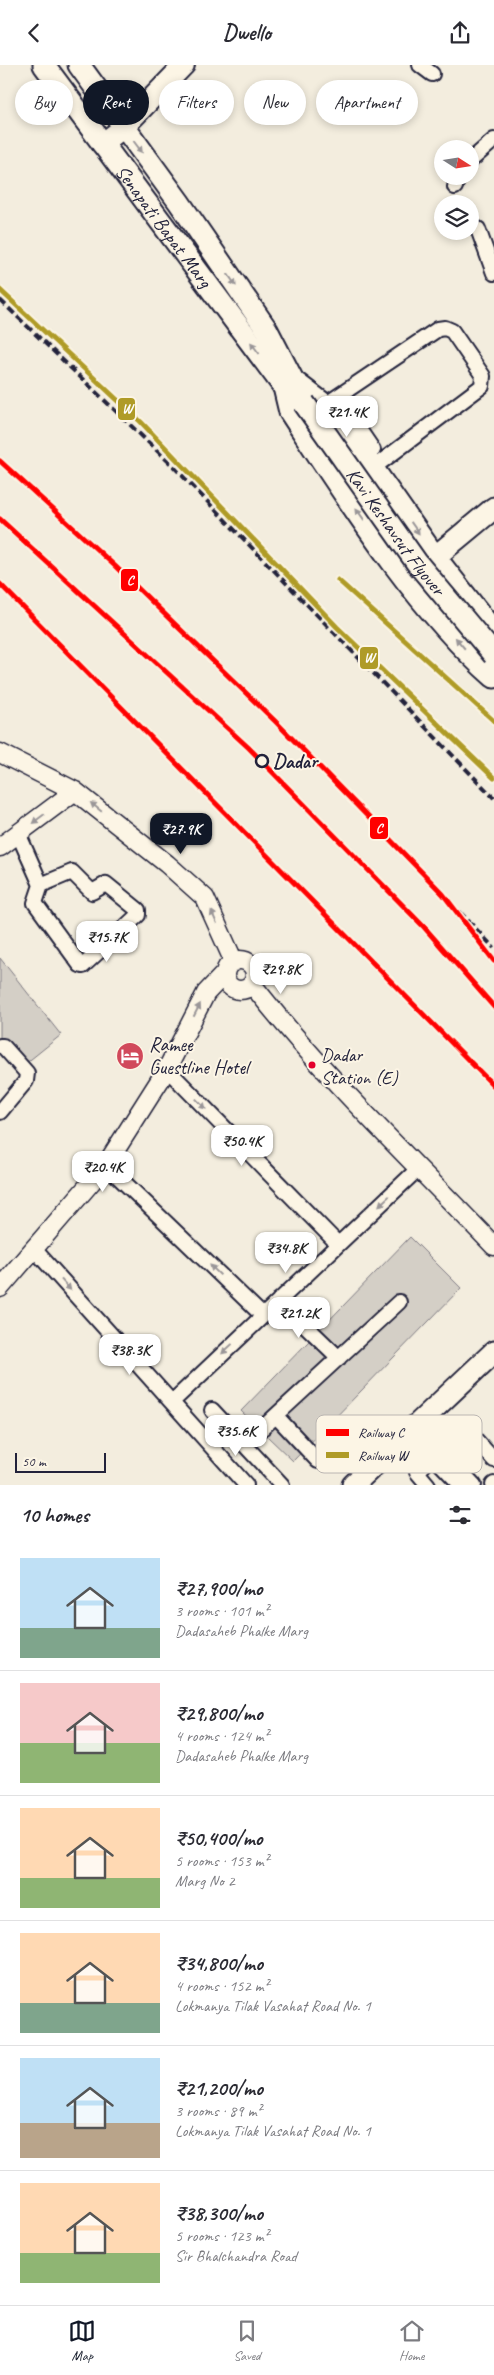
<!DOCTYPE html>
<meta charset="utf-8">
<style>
:root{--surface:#fff;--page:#f7f7f7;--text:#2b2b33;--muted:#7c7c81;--line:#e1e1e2;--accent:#111827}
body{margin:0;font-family:Caveat,sans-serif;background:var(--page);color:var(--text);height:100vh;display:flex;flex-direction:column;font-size:19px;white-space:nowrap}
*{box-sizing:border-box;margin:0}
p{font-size:16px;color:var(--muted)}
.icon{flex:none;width:28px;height:28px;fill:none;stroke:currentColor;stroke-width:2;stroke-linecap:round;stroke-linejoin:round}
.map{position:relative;height:1420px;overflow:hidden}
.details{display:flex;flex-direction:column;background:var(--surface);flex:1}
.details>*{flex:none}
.guide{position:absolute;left:15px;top:15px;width:465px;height:45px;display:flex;gap:10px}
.needle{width:32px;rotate:102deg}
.tools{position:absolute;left:434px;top:75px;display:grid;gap:10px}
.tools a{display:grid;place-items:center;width:45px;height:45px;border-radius:50%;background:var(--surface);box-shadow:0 2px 8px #0003;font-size:25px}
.scale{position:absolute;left:15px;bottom:12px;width:91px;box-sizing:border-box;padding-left:5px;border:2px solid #22223b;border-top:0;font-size:14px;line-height:18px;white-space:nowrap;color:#22223b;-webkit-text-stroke:4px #fcf5e5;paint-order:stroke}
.price{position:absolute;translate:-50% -42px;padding:0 11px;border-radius:10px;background:#fff;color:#222;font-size:16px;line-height:32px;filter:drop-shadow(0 1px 2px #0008)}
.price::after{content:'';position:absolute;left:50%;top:30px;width:15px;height:11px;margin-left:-8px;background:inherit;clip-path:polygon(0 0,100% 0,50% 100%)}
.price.on{background:var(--accent);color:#fff}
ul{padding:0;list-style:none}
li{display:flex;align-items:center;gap:15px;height:125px;padding:0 20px}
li+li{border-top:1px solid var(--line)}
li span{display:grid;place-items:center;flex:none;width:140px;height:100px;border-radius:0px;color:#555}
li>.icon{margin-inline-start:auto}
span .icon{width:60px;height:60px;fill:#fffc;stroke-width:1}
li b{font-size:21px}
h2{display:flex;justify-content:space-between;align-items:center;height:60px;padding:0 20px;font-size:21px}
.pill{padding:0 18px;border-radius:22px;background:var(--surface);box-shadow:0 2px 8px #0003;font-size:18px;line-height:45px}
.pill.on{background:var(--accent);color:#fff}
header{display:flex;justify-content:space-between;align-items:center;height:65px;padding:0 20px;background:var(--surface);font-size:22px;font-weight:800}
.tabs{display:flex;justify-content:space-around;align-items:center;height:70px;border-top:1px solid var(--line);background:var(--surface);font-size:14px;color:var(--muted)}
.tabs a{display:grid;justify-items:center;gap:2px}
.tabs .on{color:var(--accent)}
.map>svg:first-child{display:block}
.green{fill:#d4cfc6;stroke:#7b7880}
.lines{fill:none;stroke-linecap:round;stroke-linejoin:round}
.minor-casing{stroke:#22223b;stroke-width:18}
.tertiary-casing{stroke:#22223b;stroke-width:21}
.secondary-casing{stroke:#22223b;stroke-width:24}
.primary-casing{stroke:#22223b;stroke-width:25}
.minor{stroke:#fcf5e5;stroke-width:14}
.tertiary{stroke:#fcf5e5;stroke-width:18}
.secondary{stroke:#fcf5e5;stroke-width:20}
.primary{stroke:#fcf5e5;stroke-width:21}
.rail{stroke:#22223b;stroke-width:4;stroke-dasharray:8 4;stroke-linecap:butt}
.primary-bridge-casing{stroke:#22223b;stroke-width:25;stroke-linecap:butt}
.primary-bridge{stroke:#fcf5e5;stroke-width:21}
.rail-1-casing{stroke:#fcf5e5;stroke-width:9}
.rail-2-casing{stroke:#fcf5e5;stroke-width:9}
.rail-1{stroke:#f00;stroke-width:5}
.rail-2{stroke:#af9b27;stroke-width:5}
.oneway{fill:#9a9698}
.stop-dot{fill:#fcf5e5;stroke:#22223b;stroke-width:2.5}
.bus-dot{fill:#e4002b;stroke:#fcf5e5;stroke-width:2}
.labels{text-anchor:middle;stroke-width:4;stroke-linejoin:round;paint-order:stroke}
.bus-label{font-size:19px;fill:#22223b;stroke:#fcf5e5;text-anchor:start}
.street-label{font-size:20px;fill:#22223b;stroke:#fcf5e5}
.stop-label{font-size:20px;font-weight:bold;fill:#22223b;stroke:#fcf5e5;text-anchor:start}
.poi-label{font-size:20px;fill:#22223b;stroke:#fcf5e5;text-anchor:start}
.key{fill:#fcf5e5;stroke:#bbb6b2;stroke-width:1}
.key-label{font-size:14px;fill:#22223b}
.line-badge{stroke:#fcf5e5;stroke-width:2}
.badge-label{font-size:14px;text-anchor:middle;font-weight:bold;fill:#fff}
</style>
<header><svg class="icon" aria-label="back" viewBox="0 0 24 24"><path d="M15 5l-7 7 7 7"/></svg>Dwello<svg class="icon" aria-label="share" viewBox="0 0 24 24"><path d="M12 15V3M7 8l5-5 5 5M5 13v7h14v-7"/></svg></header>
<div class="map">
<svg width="494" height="1420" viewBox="0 0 494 1420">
<rect width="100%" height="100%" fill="#f3edde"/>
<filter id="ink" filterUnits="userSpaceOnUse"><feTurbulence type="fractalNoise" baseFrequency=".02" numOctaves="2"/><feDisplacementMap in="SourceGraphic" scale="10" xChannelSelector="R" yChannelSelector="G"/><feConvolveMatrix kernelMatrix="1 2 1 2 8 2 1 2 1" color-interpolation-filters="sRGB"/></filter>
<g filter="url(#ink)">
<path class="green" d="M0,893L61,970L15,1007L0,987Z
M410,1172L461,1223L293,1396L241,1346Z"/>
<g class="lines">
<g class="minor-casing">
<path id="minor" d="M420,0L432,9
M470,96L494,75
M455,122L458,111
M478,164L494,208
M337,332L373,385
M325,340L438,264L445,263L452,266L483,311L482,321L373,403
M18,768L41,820L35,838L80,900L83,901L138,850V845L106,819L92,827L72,807L41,820
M0,981H3L27,1008L26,1016L0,1047
M167,1004L338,1179
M106,1100L263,1251
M34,1184L246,1420
M279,1235L339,1293
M172,1337L419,1103
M212,1345L282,1420
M276,1351L318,1396
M475,1374L494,1395
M244,1380L399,1237
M211,1381L230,1365
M457,1402L474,1420
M428,1420L417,1407L433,1391L461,1420
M493,1420L494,1419"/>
</g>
<g class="tertiary-casing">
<path id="tertiary" d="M0,688L75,726L167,799L205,833L234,897
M0,782L75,726
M225 910a15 15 0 1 1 30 0a15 15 0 1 1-30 0Z
M252,919C325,1013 412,1095 494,1181
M0,1223L106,1100L167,1004L206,928L225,908"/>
</g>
<g class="secondary-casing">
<path id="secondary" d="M102,79L124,62L184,0"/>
</g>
<g class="primary-casing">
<g id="primary">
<path id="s1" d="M44,0L284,322L304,338"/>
<path d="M79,0L179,137L267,265L299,327"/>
<path d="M296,318L325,340L341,358L435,492L494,567"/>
<path d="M284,322L290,347C348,435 416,543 494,612"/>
<path d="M422,499L435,492L494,443"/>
<path d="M353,1420L494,1287"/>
</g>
</g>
<use href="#minor" class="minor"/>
<use href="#tertiary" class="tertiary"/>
<use href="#secondary" class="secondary"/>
<use href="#primary" class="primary"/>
<path class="rail" d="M0,235L172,400L494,733
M443,829L494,883"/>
<g class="primary-bridge-casing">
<g id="primary-bridge">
<path id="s2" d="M304,338L417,498L494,590"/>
</g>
</g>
<use href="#primary-bridge" class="primary-bridge"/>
<g class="rail-1-casing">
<path id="rail-1" d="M0,396L115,501L276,657L443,829L494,896
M0,454L249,683L424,862L494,942
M0,519L494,1021"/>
</g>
<g class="rail-2-casing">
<path id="rail-2" d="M0,225L141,357L337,562L494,713
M338,515L494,656"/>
</g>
<use href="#rail-1" class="rail-1"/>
<use href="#rail-2" class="rail-2"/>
</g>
<defs><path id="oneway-solid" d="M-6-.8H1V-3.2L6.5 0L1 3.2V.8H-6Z" transform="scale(1.25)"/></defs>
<g class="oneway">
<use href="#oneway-solid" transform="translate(138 82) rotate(53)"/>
<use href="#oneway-solid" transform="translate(232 215) rotate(55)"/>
<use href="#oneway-solid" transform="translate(255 283) rotate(-127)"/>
<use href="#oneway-solid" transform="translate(360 449) rotate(-125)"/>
<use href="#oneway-solid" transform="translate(415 463) rotate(55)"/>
<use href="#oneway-solid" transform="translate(460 578) rotate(-130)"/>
<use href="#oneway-solid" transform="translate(96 742) rotate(-141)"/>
<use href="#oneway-solid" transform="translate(38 754) rotate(143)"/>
<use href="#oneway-solid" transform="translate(214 852) rotate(-114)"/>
<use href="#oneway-solid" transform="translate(197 945) rotate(-63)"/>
<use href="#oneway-solid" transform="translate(201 1039) rotate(46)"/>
<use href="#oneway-solid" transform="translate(384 1136) rotate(137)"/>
<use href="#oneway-solid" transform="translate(215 1205) rotate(-136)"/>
<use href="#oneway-solid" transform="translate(66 1220) rotate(48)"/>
<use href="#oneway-solid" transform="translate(227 1284) rotate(137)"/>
</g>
</g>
<defs>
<g id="hotel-disc" transform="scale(1.4375)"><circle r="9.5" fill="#d1495b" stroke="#fcf5e5"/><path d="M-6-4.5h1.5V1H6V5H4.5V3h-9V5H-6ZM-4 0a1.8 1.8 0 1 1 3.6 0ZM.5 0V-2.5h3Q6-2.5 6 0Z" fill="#fff"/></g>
</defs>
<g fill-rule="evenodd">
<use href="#hotel-disc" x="130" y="991"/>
</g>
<circle class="stop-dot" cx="262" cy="696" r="6"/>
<circle class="bus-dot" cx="312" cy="1000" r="4.5"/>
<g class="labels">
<g class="bus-label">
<text x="321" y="996">Dadar<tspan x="321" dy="23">Station (E)</tspan></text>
</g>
<g class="street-label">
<text dy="7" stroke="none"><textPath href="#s1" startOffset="201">Senapati Bapat Marg</textPath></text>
<text dy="7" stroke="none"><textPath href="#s2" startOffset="158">Kavi Keshavsut Flyover</textPath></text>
</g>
<g class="stop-label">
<text x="273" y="703">Dadar</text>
</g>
<g class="poi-label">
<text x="149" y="986">Ramee<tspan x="149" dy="23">Guestline Hotel</tspan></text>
</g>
</g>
<rect x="316" y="1350" width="166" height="58" rx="8" class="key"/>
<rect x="326" y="1364" width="23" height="7" fill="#f00"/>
<rect x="326" y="1387" width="23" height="6" fill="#af9b27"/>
<g class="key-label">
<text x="358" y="1372">Railway C</text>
<text x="358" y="1395">Railway W</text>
</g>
<g class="line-badge">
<rect x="117" y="332" width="19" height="24" rx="5" fill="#af9b27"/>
<rect x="120" y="503" width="19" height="24" rx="5" fill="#f00"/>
<rect x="359" y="581" width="20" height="24" rx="5" fill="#af9b27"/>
<rect x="369" y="751" width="20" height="24" rx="5" fill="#f00"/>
</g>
<g class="badge-label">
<text x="127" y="348">W</text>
<text x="130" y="520">C</text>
<text x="369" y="597">W</text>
<text x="379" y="768">C</text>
</g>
</svg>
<div class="tools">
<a><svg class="needle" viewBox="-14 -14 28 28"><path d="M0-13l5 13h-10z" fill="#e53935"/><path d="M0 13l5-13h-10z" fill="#7c7c81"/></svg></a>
<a><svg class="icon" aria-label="layers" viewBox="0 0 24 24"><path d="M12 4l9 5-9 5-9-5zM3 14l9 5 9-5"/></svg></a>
</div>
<div class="scale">50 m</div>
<b class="price" style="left:347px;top:373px">₹21.4K</b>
<b class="price on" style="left:181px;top:790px">₹27.9K</b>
<b class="price" style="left:107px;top:898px">₹15.7K</b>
<b class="price" style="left:281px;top:930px">₹29.8K</b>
<b class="price" style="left:242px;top:1102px">₹50.4K</b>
<b class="price" style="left:103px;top:1128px">₹20.4K</b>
<b class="price" style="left:286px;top:1209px">₹34.8K</b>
<b class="price" style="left:299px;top:1274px">₹21.2K</b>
<b class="price" style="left:130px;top:1311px">₹38.3K</b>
<b class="price" style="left:236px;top:1392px">₹35.6K</b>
<div class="guide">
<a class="pill">Buy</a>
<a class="pill on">Rent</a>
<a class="pill">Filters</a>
<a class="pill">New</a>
<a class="pill">Apartment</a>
</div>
</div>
<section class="details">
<h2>10 homes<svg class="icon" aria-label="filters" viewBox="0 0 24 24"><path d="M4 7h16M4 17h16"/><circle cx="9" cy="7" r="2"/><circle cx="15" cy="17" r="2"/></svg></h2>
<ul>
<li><span style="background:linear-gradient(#bfe0f5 70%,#7fa58c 0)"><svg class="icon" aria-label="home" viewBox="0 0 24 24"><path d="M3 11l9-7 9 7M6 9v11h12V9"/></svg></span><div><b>₹27,900/mo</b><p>3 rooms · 101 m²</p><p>Dadasaheb Phalke Marg</p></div></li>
<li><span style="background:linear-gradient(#f6c9c9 60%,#8fb573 0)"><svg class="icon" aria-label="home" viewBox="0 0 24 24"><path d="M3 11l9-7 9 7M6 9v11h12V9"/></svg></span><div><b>₹29,800/mo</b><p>4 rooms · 124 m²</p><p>Dadasaheb Phalke Marg</p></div></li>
<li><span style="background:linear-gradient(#ffd9b3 70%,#8fb573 0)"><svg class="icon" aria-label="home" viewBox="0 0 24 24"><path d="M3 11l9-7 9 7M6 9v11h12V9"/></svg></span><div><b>₹50,400/mo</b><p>5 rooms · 153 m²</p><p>Marg No 2</p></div></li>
<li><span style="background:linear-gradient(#ffd9b3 70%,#7fa58c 0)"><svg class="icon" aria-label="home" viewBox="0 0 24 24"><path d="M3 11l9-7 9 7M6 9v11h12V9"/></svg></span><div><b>₹34,800/mo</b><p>4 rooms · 152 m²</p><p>Lokmanya Tilak Vasahat Road No. 1</p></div></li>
<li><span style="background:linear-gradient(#bfe0f5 65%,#b9a48a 0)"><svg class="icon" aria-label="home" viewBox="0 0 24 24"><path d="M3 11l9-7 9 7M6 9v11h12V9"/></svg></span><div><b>₹21,200/mo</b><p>3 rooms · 89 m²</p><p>Lokmanya Tilak Vasahat Road No. 1</p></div></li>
<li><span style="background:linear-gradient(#ffd9b3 70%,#8fb573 0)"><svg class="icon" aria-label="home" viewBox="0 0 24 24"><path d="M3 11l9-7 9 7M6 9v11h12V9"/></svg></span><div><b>₹38,300/mo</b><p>5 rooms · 123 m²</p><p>Sir Bhalchandra Road</p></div></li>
</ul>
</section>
<nav class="tabs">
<a class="on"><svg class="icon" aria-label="map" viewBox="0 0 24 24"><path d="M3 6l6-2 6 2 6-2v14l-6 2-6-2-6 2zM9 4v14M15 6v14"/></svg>Map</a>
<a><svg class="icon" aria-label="saved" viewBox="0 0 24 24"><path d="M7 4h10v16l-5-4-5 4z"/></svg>Saved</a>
<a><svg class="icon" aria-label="home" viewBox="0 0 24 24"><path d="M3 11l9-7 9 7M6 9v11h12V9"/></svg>Home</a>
</nav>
